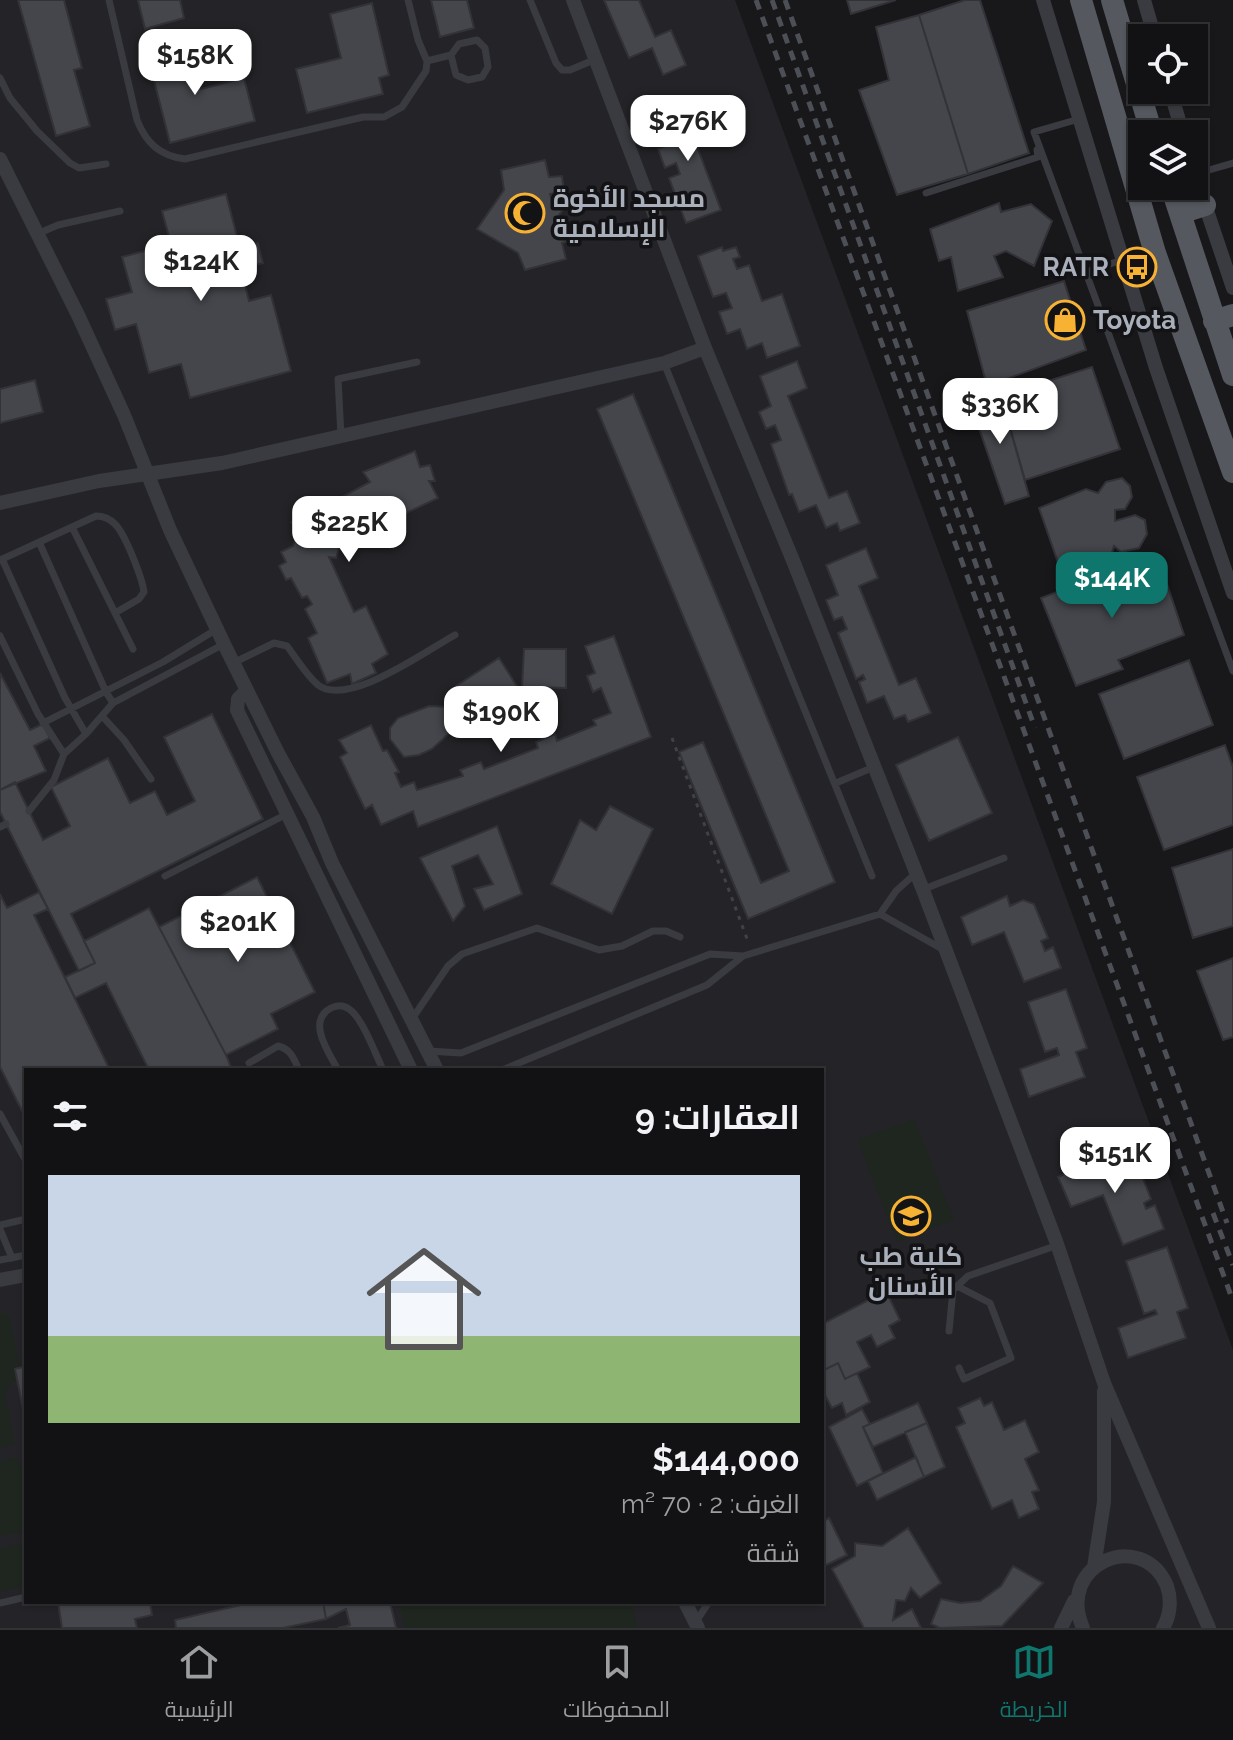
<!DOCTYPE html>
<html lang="ar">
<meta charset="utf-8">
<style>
:root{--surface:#121214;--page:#1b1b1d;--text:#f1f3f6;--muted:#9c9ea0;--line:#313234;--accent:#0f766e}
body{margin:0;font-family:Raleway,Cairo,sans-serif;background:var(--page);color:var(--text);direction:rtl;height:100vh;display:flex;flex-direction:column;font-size:30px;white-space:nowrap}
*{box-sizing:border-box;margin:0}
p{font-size:26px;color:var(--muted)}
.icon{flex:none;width:44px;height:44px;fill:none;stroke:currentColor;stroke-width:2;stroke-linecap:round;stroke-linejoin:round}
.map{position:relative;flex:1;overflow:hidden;direction:ltr}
.drawer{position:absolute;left:24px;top:1068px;width:800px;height:536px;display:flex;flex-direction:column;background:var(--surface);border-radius:0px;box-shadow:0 2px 6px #0004,0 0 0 2px var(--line);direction:rtl}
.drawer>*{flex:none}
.fabs{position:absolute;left:1128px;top:24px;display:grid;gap:16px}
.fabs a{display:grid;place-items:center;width:80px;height:80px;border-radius:0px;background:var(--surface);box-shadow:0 2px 6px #0004,0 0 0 2px var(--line);font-size:40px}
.price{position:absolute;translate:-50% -68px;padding:0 18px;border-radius:16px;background:#fff;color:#222;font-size:26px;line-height:52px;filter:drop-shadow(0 2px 4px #0008)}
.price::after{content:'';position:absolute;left:50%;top:48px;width:24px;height:18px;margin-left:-12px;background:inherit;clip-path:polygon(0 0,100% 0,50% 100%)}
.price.selected{background:var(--accent);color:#fff}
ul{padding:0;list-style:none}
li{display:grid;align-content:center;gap:16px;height:424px;padding:0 24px}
li span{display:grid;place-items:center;height:248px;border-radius:0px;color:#555}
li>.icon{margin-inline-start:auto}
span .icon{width:144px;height:144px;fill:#fffc;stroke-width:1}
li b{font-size:34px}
h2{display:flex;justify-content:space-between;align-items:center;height:96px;padding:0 24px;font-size:34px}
.tabs{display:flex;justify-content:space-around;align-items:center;height:112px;border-top:2px solid var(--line);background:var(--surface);font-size:22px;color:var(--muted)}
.tabs a{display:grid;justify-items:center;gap:4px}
.tabs .selected{color:var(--accent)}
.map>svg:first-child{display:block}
.built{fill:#242428;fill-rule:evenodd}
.green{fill:#1e261f}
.building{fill:#44464b;stroke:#323237;stroke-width:2}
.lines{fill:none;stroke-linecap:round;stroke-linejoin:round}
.path{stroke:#3f4247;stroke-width:3;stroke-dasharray:4 6;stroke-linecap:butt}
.lane{stroke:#393b40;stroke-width:7}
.street{stroke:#393b40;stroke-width:14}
.primary{stroke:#55585f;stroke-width:22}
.rail{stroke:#4c4f55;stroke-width:5;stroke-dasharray:10 8;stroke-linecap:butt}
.labels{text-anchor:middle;stroke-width:7;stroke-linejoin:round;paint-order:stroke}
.poi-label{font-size:26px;font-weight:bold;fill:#aab0bb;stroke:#131316;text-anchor:start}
</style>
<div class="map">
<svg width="1233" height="1628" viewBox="0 0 1233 1628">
<rect width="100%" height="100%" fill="#18181b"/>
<path class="built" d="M0,0H735L1233,1350V1628H0ZM26,1070H822V1602H26Z"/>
<path class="green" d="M914,1119L954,1220L897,1242L857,1140Z
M5,1313L9,1317L23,1378L10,1383L5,1394L15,1444L0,1448V1314Z
M17,1457L25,1479L26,1532L0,1536V1461Z
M26,1542V1585L0,1592V1549Z
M399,1602H632L637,1628H405Z"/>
<path class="building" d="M18,0H64L82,68L74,70L90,126L56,136Z
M138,0H180L184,18L145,29Z
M431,0H467L474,28L440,37Z
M604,0H639L655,37L671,30L686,65L663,75L652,48L629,58Z
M847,0H896L851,14Z
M965,0H980L1029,153L968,174L919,15Z
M372,3L389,75L379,78L383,94L307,113L296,69L341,58L330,14Z
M919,15L968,174L897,195L859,90L889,80L876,27Z
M189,42L201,89L244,78L255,121L170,143L147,53Z
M692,99L704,131L693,136L721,210L686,223L669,178L680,174L676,163L665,168L658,149L673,143L661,111Z
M545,160L549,177L562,176L564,191L550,194L552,202L564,208L557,218L559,228L571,226L574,239L562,243L566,259L525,270L518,253L477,229L504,190L501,170Z
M226,194L240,248L258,243L263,263L241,269L249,301L271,295L291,371L190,398L181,364L149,373L136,324L115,330L106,299L132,292L122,257L171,244L162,211Z
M999,203L1001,212L1031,204L1052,221L1034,266L1006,251L994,256L1003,277L958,291L951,257L939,261L930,229Z
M722,247L723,251L736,247L740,257L733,259L737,269L749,265L762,301L782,294L800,346L767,358L762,343L747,349L740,329L727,334L719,312L732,308L726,293L713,297L698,256Z
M1064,281L1086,350L987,386L967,311Z
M797,361L807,388L788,396L829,498L847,491L860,523L840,531L837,523L826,528L816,505L799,512L792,494L789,495L771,444L781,440L775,425L766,429L759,412L771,406L760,376Z
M1092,367L1120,449L1025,480L1001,396Z
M35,380L43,412L0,423V389Z
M981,389L983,404L1001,396L1029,496L1005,504L968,396Z
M633,394L835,882L748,919L679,752L703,742L761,883L789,871L597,409Z
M415,451L420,467L430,465L435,481H429L438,498L387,522L380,512L336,536L342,540L336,558L329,557L354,612L366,606L388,654L372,664L376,673L352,684L350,674L327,683L308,638L317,633L305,609L312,604L307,596L302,598L291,578L286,580L279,566L286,562L281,552L293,546L298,530L291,522L302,517L299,510L315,501L320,509L370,482L363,472Z
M1122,478L1130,486L1132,497L1125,509L1115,510V521L1135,515L1145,520L1147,534L1139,548L1121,552L1114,546L1111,556L1062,574L1039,508L1086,489L1098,493L1106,482Z
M866,548L878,578L859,586L899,685L916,678L931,713L908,722L905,715L894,719L884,696L867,703L859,682L865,679L863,675L856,679L838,633L847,629L842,617L834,620L826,600L838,595L826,565Z
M1159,560L1184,635L1118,660L1123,669L1076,686L1041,598L1116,569L1120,577Z
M614,636L651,737L418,827L413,811L381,825L372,805L365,809L340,757L347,753L339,740L371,725L383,751L387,750L399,772L395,773L401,787L414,782L417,790L463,776L460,770L481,762L484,769L538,748L536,742L555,734L557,741L596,725L593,720L611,713L601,688L593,692L587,676L595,673L585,646Z
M524,649H566V688L522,687Z
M499,658L529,705L513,714L516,718L497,729L496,725L481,733L453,688Z
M1189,660L1213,725L1124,759L1099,694Z
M0,673L30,730L43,724L50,738L34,746L46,771L0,790Z
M429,706L451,707L459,719L456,727L432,749L419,755L404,757L390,739V728L398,718Z
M212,714L263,819L71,914L95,963L79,971L0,812V790L15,782L43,840L70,826L51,787L108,758L130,803L155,791L167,815L195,801L164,737Z
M958,737L992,813L929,841L896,765Z
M1225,745L1233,767V825L1164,850L1137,777Z
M610,806L653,829L612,914L551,884L580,820L596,830Z
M497,826L522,894L484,910L474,889L493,884L478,855L452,866L465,906L453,921L420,858Z
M1233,849V926L1193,938L1172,868Z
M257,877L315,992L271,1014L278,1029L226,1055L159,927Z
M39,892L48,909L34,915L110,1070H26V1119L0,1067V894L7,908Z
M1007,896L1010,906L1023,900L1034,904L1048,938L1041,941L1045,951L1053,947L1061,968L1024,982L1004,932L972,945L961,917Z
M149,908L226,1055L232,1070H149L106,983L75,998L65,977L95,963L84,941Z
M1233,958V1037L1223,1040L1197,971Z
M1066,989L1087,1048L1076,1052L1085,1077L1029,1097L1020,1069L1059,1055L1057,1048L1045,1052L1028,1002Z
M1108,1154L1112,1164L1123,1158L1137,1163L1151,1199L1144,1203L1146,1209L1155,1205L1164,1229L1123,1245L1103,1195L1071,1207L1058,1177Z
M1167,1247L1188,1308L1177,1312L1186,1338L1128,1358L1118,1328L1157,1314L1155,1310L1144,1314L1126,1261Z
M886,1291L900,1320L889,1326L895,1338L877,1347L871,1335L857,1342L870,1367L845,1379L838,1363L822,1371V1324Z
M838,1363L845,1379L857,1373L870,1402L846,1415L842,1403L832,1408L822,1390V1371Z
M26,1366V1424L15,1369Z
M980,1398L984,1406L992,1402L1004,1430L1025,1420L1039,1452L1025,1459L1039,1490L1032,1492L1039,1509L1019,1518L1012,1500L992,1509L956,1427L965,1423L958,1408Z
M918,1403L927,1423L873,1447L863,1427Z
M862,1409L870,1424L863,1427L883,1473L857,1486L829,1427Z
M927,1423L945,1467L924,1477L905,1432Z
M916,1457L924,1477L877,1500L868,1481Z
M829,1518L847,1555L822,1567V1522Z
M908,1528L941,1583L920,1598L911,1588L905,1601L896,1600L893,1620L912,1609L921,1628H864L832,1569L855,1556V1543L882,1546Z
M1013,1566L1043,1583L1002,1626L940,1628L931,1624L941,1599L960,1603L980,1601L1001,1586Z
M58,1602H150L152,1615L135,1619L137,1628H62Z
M254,1602H323L326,1619L283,1628H176L175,1620Z
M323,1602H390L396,1628H338L350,1625L346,1609L326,1619Z"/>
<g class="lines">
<path class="path" d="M672,738L749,944"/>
<path class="lane" d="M109,0L137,120C146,143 160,156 185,159L363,117H384L402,107L426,71L427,61L418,40L408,0
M530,0L556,63L562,70H570L596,59
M427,61L451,55L459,44L477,40L485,48L488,67L482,77L468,80L456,75L451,55
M0,78L10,98L37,131L70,163L79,168L106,164
M1079,119L1034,132L1233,671
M1195,174L1233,163
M926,193L1038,157L1037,150
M37,234L58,225L120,211
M1086,272L1122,260
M664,363L872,876
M341,436L338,379L417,362
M72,527L133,649
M2,559L65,698L86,734
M0,560L96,516C103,516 109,518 115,524C125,534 142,577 144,592L139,599L115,613
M0,636L38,714L64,754
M233,663L274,643L287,646C296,658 306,675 318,685C348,708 427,650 455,635
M113,703L224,644
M102,716L124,740L151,779
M43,723L163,662L217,629
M836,783L874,767
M29,811L54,780L64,754L86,734L113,703L106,692L39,542
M0,827L6,824
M165,876L287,814
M924,889L1004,858
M880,914L944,950
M412,1019L448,966L462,954L537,928L599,950L622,946L653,931H666L680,937
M428,1051L461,1053L710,954L743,956
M249,1063L278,1046C291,1049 294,1059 299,1070
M338,1070C329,1053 306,1021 331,1008C337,1005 344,1005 349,1009C362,1017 376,1055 383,1070
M502,1070L707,985L743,956L880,914L896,891L916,873
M0,1114L26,1161
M0,1225L26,1219
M0,1229L12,1258
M0,1260L26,1255
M957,1286L990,1303L1011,1358L964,1379L959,1368
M949,1331L953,1290L968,1276L1058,1245
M0,1603L26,1597
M695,1623L709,1602"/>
<path class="street" d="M573,0L705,348L794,563L923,890L1056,1241L1104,1383L1209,1628
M1043,0L1156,368L1233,593
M1144,0L1155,38
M1170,90L1183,134
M0,159L78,315L124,415L170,530L224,644L278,753L313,817L332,863L437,1070
M1194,172L1233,288
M0,503L99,481L222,463L664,363L705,348
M247,690L238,699L237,710L411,1070
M0,1280L26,1275
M1094,1567L1104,1502V1391
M685,1602L698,1628
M1061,1628L1074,1601
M1083,1628C1055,1564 1142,1527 1167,1586C1172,1600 1170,1616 1163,1628"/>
<path class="primary" d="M1081,0L1155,253L1233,472
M1112,0L1152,134
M1171,186L1233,375
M1180,213L1205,205
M1214,321L1233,315"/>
<path class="rail" d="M756,0L1233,1301
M772,0L1035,728
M785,0L1227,1223
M1213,1213L1233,1265"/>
</g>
<defs>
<g id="mosque-ring" transform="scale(2)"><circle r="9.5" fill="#131316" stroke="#f7b234" stroke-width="1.5"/><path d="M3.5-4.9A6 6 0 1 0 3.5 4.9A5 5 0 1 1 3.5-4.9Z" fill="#f7b234"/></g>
<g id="bus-ring" transform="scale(2)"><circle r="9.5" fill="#131316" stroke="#f7b234" stroke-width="1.5"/><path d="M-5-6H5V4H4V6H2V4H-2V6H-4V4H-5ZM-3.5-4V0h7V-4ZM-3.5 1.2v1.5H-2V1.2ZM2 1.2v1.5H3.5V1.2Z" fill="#f7b234"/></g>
<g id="shop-ring" transform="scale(2)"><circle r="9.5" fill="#131316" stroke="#f7b234" stroke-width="1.5"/><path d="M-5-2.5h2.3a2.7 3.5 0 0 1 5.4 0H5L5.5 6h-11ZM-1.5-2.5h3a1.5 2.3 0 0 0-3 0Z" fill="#f7b234"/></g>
<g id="university-ring" transform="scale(2)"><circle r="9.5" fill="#131316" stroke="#f7b234" stroke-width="1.5"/><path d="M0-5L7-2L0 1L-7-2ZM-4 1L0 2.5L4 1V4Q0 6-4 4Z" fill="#f7b234"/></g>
</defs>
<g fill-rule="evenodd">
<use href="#mosque-ring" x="525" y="213"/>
<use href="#bus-ring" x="1137" y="267"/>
<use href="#shop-ring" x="1065" y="320"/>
<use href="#university-ring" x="911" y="1216"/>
</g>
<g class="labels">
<g class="poi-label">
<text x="553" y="207">مسجد الأخوة<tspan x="553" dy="30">الإسلامية</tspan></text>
<text x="1109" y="276" text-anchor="end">RATR</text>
<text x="1093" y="329">Toyota</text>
<text x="911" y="1265" text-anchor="middle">كلية طب<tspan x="911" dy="30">الأسنان</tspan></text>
</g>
</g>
</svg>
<div class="fabs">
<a><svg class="icon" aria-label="locate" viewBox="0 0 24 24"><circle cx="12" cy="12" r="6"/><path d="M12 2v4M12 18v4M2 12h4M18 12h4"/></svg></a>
<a><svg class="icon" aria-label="layers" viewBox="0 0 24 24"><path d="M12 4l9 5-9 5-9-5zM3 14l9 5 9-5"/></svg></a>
</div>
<b class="price" style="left:195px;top:97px">$158K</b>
<b class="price" style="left:688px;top:163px">$276K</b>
<b class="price" style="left:201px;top:303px">$124K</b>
<b class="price" style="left:1000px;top:446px">$336K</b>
<b class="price" style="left:349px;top:564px">$225K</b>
<b class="price selected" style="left:1112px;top:620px">$144K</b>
<b class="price" style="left:501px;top:754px">$190K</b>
<b class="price" style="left:238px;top:964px">$201K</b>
<b class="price" style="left:1115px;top:1195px">$151K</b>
<section class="drawer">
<h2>العقارات: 9<svg class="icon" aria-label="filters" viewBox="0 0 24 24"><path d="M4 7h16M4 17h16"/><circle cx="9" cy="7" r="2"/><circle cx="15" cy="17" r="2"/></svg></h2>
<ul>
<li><span style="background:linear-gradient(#c9d6e8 65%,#8fb573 0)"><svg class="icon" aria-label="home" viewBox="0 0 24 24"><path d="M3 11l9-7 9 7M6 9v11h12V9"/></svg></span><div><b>$144,000</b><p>الغرف: 2 · 70 m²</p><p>شقة</p></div></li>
</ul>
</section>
</div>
<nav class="tabs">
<a class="selected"><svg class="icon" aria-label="map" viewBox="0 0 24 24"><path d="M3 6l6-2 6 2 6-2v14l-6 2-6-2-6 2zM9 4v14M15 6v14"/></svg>الخريطة</a>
<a><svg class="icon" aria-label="saved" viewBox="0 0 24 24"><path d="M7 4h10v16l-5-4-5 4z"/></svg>المحفوظات</a>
<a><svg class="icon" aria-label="home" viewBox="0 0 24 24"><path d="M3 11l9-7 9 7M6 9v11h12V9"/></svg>الرئيسية</a>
</nav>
